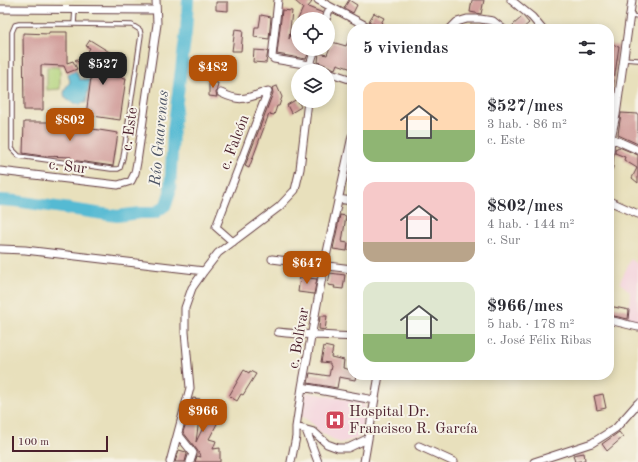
<!DOCTYPE html>
<html lang="es">
<meta charset="utf-8">
<style>
:root{--surface:#fff;--page:#f7f7f7;--text:#2b2b33;--muted:#7c7c81;--accent:#b45309}
body{margin:0;font-family:"Old Standard TT",serif;background:var(--page);color:var(--text);height:100vh;display:flex;flex-direction:column;font-size:15px;white-space:nowrap}
*{box-sizing:border-box;margin:0}
p{font-size:13px;color:var(--muted)}
.icon{flex:none;width:22px;height:22px;fill:none;stroke:currentColor;stroke-width:2;stroke-linecap:round;stroke-linejoin:round}
.map{position:relative;flex:1;overflow:hidden}
.drawer{position:absolute;left:347px;top:24px;width:267px;height:356px;display:flex;flex-direction:column;background:var(--surface);border-radius:16px;box-shadow:0 2px 10px #0003}
.drawer>*{flex:none}
.controls{position:absolute;left:291px;top:12px;display:grid;gap:8px}
.controls a{display:grid;place-items:center;width:44px;height:44px;border-radius:50%;background:var(--surface);box-shadow:0 2px 10px #0003;font-size:20px}
.scale{position:absolute;left:12px;bottom:10px;width:96px;box-sizing:border-box;padding-left:4px;border:2px solid #4a1f2b;border-top:0;font-size:11px;line-height:14px;white-space:nowrap;color:#4a1f2b;-webkit-text-stroke:3px #f7f3e8;paint-order:stroke}
.price{position:absolute;translate:-50% -34px;padding:0 9px;border-radius:8px;background:var(--accent);color:#fff;font-size:13px;line-height:26px;filter:drop-shadow(0 1px 2px #0008)}
.price::after{content:'';position:absolute;left:50%;top:24px;width:12px;height:9px;margin-left:-6px;background:inherit;clip-path:polygon(0 0,100% 0,50% 100%)}
.price.current{background:#222;color:#fff}
ul{padding:0;list-style:none}
li{display:flex;align-items:center;gap:12px;height:100px;padding:0 16px}
li span{display:grid;place-items:center;flex:none;width:112px;height:80px;border-radius:12px;color:#555}
li>.icon{margin-inline-start:auto}
span .icon{width:48px;height:48px;fill:#fffc;stroke-width:1}
li b{font-size:17px}
h2{display:flex;justify-content:space-between;align-items:center;height:48px;padding:0 16px;font-size:17px}
.map>svg:first-child{display:block}
.built{fill:#f4cfdc}
.green{fill:#b2d37b;stroke:#7e7953}
.water{fill:#54bad3;stroke:#4f6c7f}
.lines{fill:none;stroke-linecap:round;stroke-linejoin:round}
.river{stroke:#54bad3;stroke-width:12}
.building{fill:#cf9996}
.lane-casing{stroke:#623c41;stroke-width:5.5}
.street-casing{stroke:#623c41;stroke-width:9}
.lane{stroke:#fff;stroke-width:3.5}
.street{stroke:#fff;stroke-width:7}
.labels{text-anchor:middle;stroke-width:4;stroke-linejoin:round;paint-order:stroke}
.street-label{font-size:15px;fill:#4a1f2b;stroke:#f7f3e8}
.poi-label{font-size:15px;fill:#4a1f2b;stroke:#f7f3e8;text-anchor:start}
.water-label{font-size:16px;font-style:italic;fill:#4e5566;stroke:#f7f3e8}
</style>
<div class="map">
<svg width="638" height="462" viewBox="0 0 638 462">
<rect width="100%" height="100%" fill="#f7f3e8"/>
<filter id="ink" filterUnits="userSpaceOnUse"><feTurbulence type="fractalNoise" baseFrequency=".025" numOctaves="2"/><feDisplacementMap in="SourceGraphic" scale="8" xChannelSelector="R" yChannelSelector="G"/><feConvolveMatrix kernelMatrix="1 2 1 2 8 2 1 2 1" color-interpolation-filters="sRGB"/></filter>
<filter id="wash" filterUnits="userSpaceOnUse"><feTurbulence type="fractalNoise" baseFrequency=".012" numOctaves="4" result="noise"/><feDisplacementMap in="SourceGraphic" scale="16" xChannelSelector="R" yChannelSelector="G"/><feGaussianBlur stdDeviation="0.9" result="paint"/><feColorMatrix in="noise" values="0 0 0 0 0 0 0 0 0 0 0 0 0 0 0 0 0 1.4 0 .05"/><feComposite in="paint" operator="in"/></filter>
<g filter="url(#wash)">
<rect width="100%" height="100%" fill="#e8e0bc"/>
<path class="built" d="M631,259L638,264V323L627,320L629,310L630,292L620,282Z
M306,392L362,402L366,407L359,438L340,443L318,431L314,425L302,416Z"/>
<path class="green" d="M47,67H60V89L47,90Z"/>
<path class="water" d="M76,71L80,80L83,79L90,80L86,103H82L81,105C66,102 58,96 70,82L68,74Z"/>
<g class="lines">
<path class="river" d="M0,200L16,201L117,216L140,213H155L166,205L170,192L173,131L186,32L188,0"/>
</g>
<g id="blocks">
<path class="building" d="M294,0H308L312,2L308,7L323,13L321,19H298L303,8Z
M349,0L357,5L353,13L344,8Z
M472,0H484L481,14L470,12Z
M216,2H228V11L216,10Z
M282,10L292,11L289,39L298,19V49H310L306,59L277,54Z
M374,13L384,18L379,27L369,21Z
M261,15L271,17L269,39L254,37L255,27H259Z
M523,16L529,23L522,29H514L512,26Z
M235,29L243,30L241,51H232Z
M49,32H67V63L73,61L77,69L67,73L64,66L41,65V76H43V110H24L23,33L49,34Z
M352,33V69L337,64L335,69L318,62L319,53L327,55L332,42L346,46Z
M90,40L111,53L108,59L104,56L98,67L102,69L99,75L126,78L120,120L86,115L92,70L75,60L79,58L80,56L84,58L90,48L86,46Z
M609,44L619,46L612,95H609Z
M254,50L268,51L266,63L253,62Z
M209,82L218,83L216,93L217,97L209,96Z
M277,86L282,97L279,106H277L274,115L269,114L249,168L245,166L273,93L272,88Z
M297,99L301,107L291,113L287,105Z
M621,113L638,114V144L618,135Z
M24,122H67V125L118,133L113,166L71,160V157L42,156L23,153Z
M619,147L638,155V183L632,178L637,168L624,160L625,157L615,153V149Z
M340,215L346,216L342,242L348,243L347,251L333,249Z
M330,273L345,275L343,289L334,288L335,286L328,285Z
M300,277L317,279L314,294L298,292Z
M609,306L629,310L628,319L609,315Z
M320,316H327L325,330L319,329Z
M324,346L333,348L331,357L344,360L343,368L352,370V375H356L355,380L339,377L337,388L308,383L310,373L329,376L331,366L330,365V363L321,362Z
M244,370L249,373L250,371L256,374L243,395L241,394L237,401L229,396Z
M603,394L606,408L597,410L594,396Z
M193,398L200,399L198,411H200L196,442L214,405L221,408L218,414L221,416L209,439L216,441L213,449L220,448V462H195L197,456L201,457L197,450L183,432L186,423H187Z
M619,432L623,437L607,451L602,444Z
M179,450L186,452L187,454L185,462H175Z
M584,453L585,460L575,462L573,455Z"/>
</g>
</g>
<g filter="url(#ink)">
<use href="#blocks" fill-opacity="0" stroke="#623c41" stroke-width="1"/>
<g class="lines">
<g class="lane-casing">
<path id="lane" d="M630,16L638,17
M19,24H74L132,25L140,30L141,35L123,158L120,168L118,169H111L19,156L12,149V32L15,25Z
M74,24L75,9
M623,59L638,60"/>
</g>
<g class="street-casing">
<path id="street" d="M278,0L272,57L274,59L310,65L326,71
M318,0L372,29
M511,0L532,17L542,29
M0,9L156,10
M326,19L330,7
M450,29L457,22L467,19H480L493,21L503,29
M309,71L310,65L315,49
M328,72L352,80
M221,93C242,103 247,98 268,91L216,227L233,242
M609,110L616,115
M609,137L638,150
M609,167L611,138L616,115L632,0
M0,171L118,185L131,181L135,173L137,162L157,24L156,0
M338,199L352,201
M609,201L638,214
M0,249L25,250L204,271
M272,259L352,269
M609,320L638,327
M278,332C302,335 327,335 352,337
M302,387L374,400
M296,427L314,432L327,444L338,448H348L367,439
M306,430L318,462
M178,434L193,453L190,462
M419,446L454,462
M170,462L190,388L185,332V308L192,288L204,271L218,253L279,207L295,190L300,169L308,101
M291,462L296,437V427L302,387L324,266L352,136
M364,462L379,375
M534,462L592,443L616,428L638,403"/>
</g>
<use href="#lane" class="lane"/>
<use href="#street" class="street"/>
</g>
</g>
<defs>
<g id="hospital-square" transform="scale(1)"><rect x="-9" y="-9" width="18" height="18" rx="4" fill="#d1495b" stroke="#f7f3e8"/><path d="M-5-5h3v3.5h4V-5h3V5h-3V1.5h-4V5h-3Z" fill="#fff"/></g>
</defs>
<g fill-rule="evenodd">
<use href="#hospital-square" x="335" y="420"/>
</g>
<g class="labels">
<g class="street-label">
<text transform="translate(129 129) rotate(-82)" y="5">c. Este</text>
<text transform="translate(234 142) rotate(-69)" y="5">c. Falcón</text>
<text transform="translate(68 166) rotate(7)" y="5">c. Sur</text>
<text transform="translate(298 338) rotate(-80)" y="5">c. Bolívar</text>
</g>
<g class="poi-label">
<text x="349" y="416">Hospital Dr.<tspan x="349" dy="17">Francisco R. García</tspan></text>
</g>
<g class="water-label">
<text transform="translate(158 138) rotate(-85)" y="6">Río Guarenas</text>
</g>
</g>
</svg>
<div class="controls">
<a><svg class="icon" aria-label="locate" viewBox="0 0 24 24"><circle cx="12" cy="12" r="6"/><path d="M12 2v4M12 18v4M2 12h4M18 12h4"/></svg></a>
<a><svg class="icon" aria-label="layers" viewBox="0 0 24 24"><path d="M12 4l9 5-9 5-9-5zM3 14l9 5 9-5"/></svg></a>
</div>
<div class="scale">100 m</div>
<b class="price current" style="left:103px;top:86px">$527</b>
<b class="price" style="left:213px;top:89px">$482</b>
<b class="price" style="left:70px;top:142px">$802</b>
<b class="price" style="left:307px;top:285px">$647</b>
<b class="price" style="left:203px;top:433px">$966</b>
<section class="drawer">
<h2>5 viviendas<svg class="icon" aria-label="filters" viewBox="0 0 24 24"><path d="M4 7h16M4 17h16"/><circle cx="9" cy="7" r="2"/><circle cx="15" cy="17" r="2"/></svg></h2>
<ul>
<li><span style="background:linear-gradient(#ffd9b3 60%,#8fb573 0)"><svg class="icon" aria-label="home" viewBox="0 0 24 24"><path d="M3 11l9-7 9 7M6 9v11h12V9"/></svg></span><div><b>$527/mes</b><p>3 hab. · 86 m²</p><p>c. Este</p></div></li>
<li><span style="background:linear-gradient(#f6c9c9 75%,#b9a48a 0)"><svg class="icon" aria-label="home" viewBox="0 0 24 24"><path d="M3 11l9-7 9 7M6 9v11h12V9"/></svg></span><div><b>$802/mes</b><p>4 hab. · 144 m²</p><p>c. Sur</p></div></li>
<li><span style="background:linear-gradient(#dfe7d0 65%,#8fb573 0)"><svg class="icon" aria-label="home" viewBox="0 0 24 24"><path d="M3 11l9-7 9 7M6 9v11h12V9"/></svg></span><div><b>$966/mes</b><p>5 hab. · 178 m²</p><p>c. José Félix Ribas</p></div></li>
</ul>
</section>
</div>
